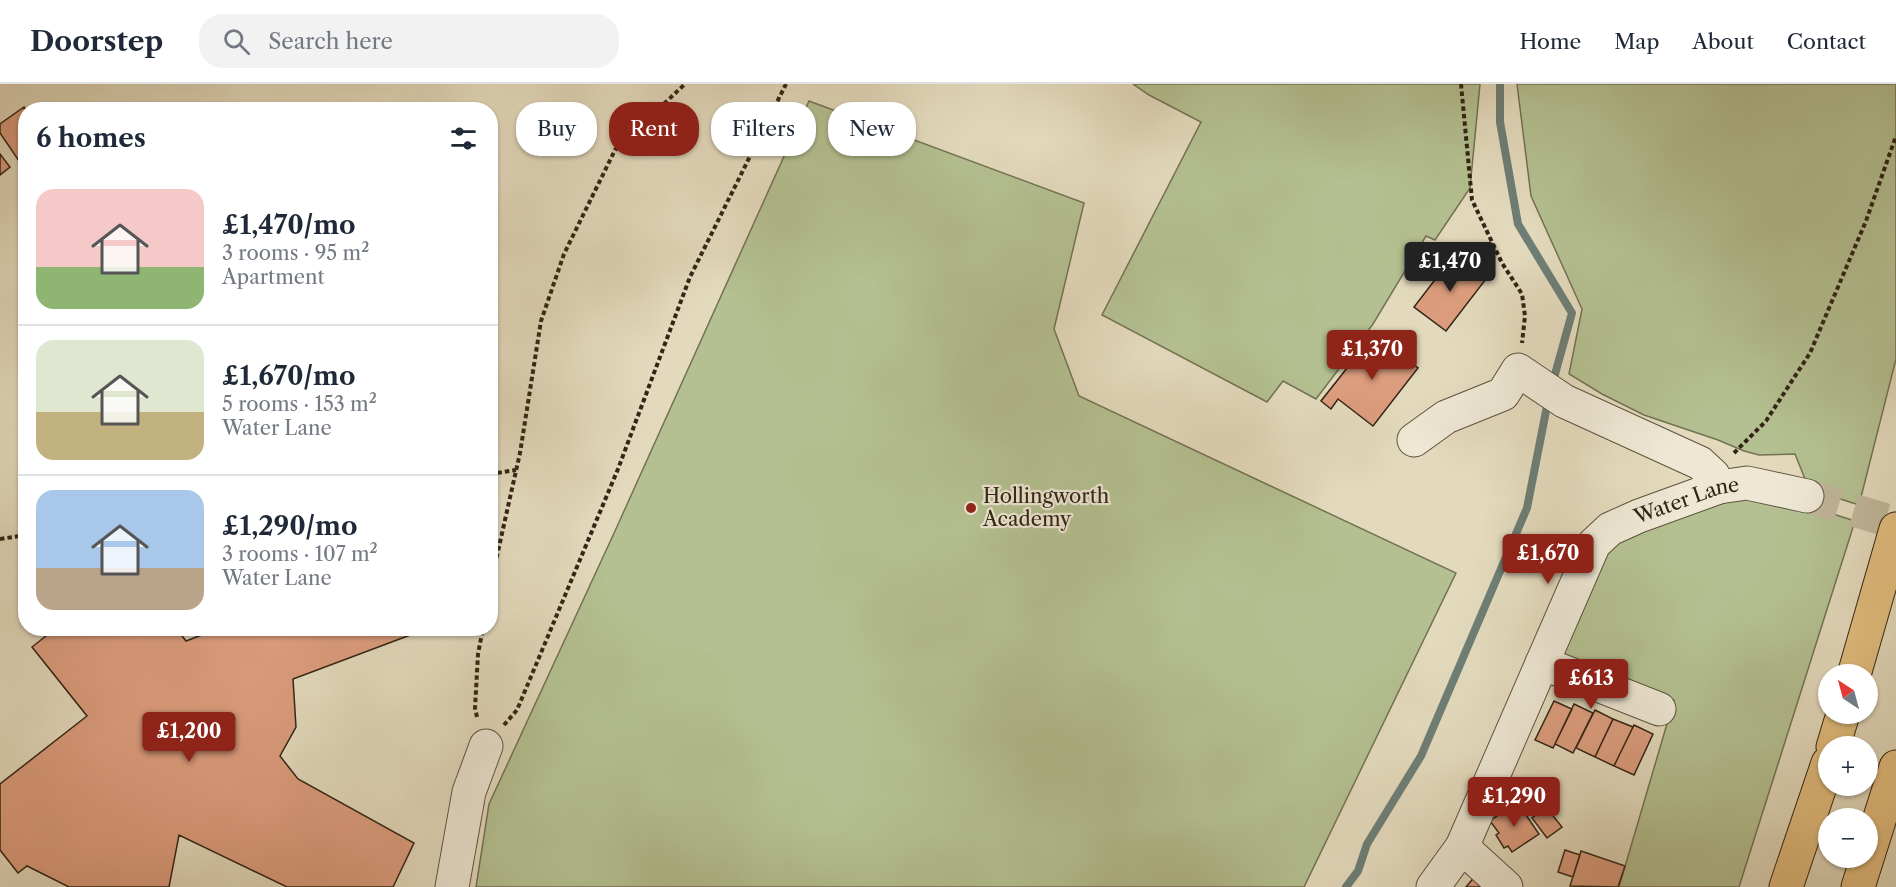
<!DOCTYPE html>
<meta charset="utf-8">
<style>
:root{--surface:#fff;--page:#f2f2f3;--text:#1f2937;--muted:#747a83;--line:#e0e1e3;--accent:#8f2418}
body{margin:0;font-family:"Libre Caslon Text",serif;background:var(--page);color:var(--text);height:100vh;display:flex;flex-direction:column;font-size:22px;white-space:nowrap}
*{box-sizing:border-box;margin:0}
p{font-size:20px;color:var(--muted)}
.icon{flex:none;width:33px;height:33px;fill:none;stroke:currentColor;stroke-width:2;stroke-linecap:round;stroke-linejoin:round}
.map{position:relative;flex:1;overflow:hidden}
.side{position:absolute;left:18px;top:18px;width:480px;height:534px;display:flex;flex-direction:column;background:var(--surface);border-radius:24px;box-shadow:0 2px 4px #0004}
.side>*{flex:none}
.hud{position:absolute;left:516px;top:18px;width:570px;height:54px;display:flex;gap:12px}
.needle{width:39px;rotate:324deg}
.controls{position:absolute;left:1818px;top:580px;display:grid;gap:12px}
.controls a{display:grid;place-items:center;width:60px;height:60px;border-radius:50%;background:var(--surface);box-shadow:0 2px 4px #0004;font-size:30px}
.price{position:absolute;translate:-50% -51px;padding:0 14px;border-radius:6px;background:var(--accent);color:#fff;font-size:20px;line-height:39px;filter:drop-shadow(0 2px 3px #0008)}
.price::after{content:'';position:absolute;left:50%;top:36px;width:18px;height:14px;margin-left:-9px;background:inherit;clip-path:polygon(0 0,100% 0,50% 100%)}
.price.on{background:#222;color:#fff}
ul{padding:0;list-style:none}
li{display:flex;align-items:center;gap:18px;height:150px;padding:0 18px}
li+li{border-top:2px solid var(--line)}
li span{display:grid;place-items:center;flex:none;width:168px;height:120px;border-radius:18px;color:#555}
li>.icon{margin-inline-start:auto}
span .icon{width:72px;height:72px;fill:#fffc;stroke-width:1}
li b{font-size:26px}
h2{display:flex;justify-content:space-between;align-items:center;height:72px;padding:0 18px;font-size:26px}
.pill{padding:0 21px;border-radius:24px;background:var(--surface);box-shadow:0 2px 4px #0004;font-size:21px;line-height:54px}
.pill.on{background:var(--accent);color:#fff}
header{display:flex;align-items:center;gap:36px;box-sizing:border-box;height:84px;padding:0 30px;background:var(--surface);border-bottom:2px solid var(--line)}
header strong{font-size:28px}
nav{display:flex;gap:33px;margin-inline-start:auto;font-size:21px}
.search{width:420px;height:54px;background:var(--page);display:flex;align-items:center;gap:15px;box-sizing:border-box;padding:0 21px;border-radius:24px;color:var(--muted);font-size:22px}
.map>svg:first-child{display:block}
.green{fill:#b4c091;stroke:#737253;stroke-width:1.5}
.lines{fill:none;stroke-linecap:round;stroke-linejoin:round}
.stream{stroke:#6e7e76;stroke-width:8}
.building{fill:#dc9d7e;stroke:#322415;stroke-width:1.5}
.minor-tunnel{stroke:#c0b69b;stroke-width:33;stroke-dasharray:33 16;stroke-linecap:butt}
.minor-casing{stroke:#5e523f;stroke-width:35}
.highway-casing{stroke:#322415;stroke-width:35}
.path{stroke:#322415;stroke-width:4;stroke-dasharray:4.5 3;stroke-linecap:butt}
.minor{stroke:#ede7d4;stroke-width:33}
.highway{stroke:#e2bd7e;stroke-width:33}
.poi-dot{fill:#8f2418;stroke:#ede7d4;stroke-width:2}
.labels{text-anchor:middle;stroke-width:4.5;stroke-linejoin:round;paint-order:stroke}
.poi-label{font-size:20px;fill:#322415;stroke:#ede7d4;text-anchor:start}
.street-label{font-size:20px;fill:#322415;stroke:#ede7d4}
</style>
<header>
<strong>Doorstep</strong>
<div class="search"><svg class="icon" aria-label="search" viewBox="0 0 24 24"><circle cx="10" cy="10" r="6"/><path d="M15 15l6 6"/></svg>Search here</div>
<nav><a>Home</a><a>Map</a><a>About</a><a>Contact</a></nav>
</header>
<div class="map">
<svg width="1896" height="803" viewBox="0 0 1896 803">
<rect width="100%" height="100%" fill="#e3dabd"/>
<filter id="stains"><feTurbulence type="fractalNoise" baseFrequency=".00333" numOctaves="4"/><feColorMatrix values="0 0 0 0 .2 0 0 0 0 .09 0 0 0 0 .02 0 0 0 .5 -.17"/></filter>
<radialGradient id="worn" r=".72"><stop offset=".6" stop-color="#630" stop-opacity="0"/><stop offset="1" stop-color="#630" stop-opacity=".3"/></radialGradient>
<path class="green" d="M1133,0H1480L1470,104L1435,156L1426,152L1373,240L1316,315L1283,297L1267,318L1102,231L1201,38L1149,11Z
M1517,0H1896V275L1859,421L1809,405L1795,370L1759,371L1744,367L1718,356L1644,331L1602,310L1569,290L1582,225L1531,112Z
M809,17L1084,119L1054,245L1079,312L1456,489L1304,803H476L489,720L615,447Z
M1738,407L1805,421L1855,437L1739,803H1619L1674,616C1648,607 1576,587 1562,567L1601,465Z"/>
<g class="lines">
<path class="stream" d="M1500,0V38L1518,140L1572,229L1552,301
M1346,803L1358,787L1367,760L1421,672L1527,424L1548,317"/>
</g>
<path class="building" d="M24,23L26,26V73L19,77L0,49V40Z
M0,70L10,83L0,91Z
M1454,171L1486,195L1446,247L1414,223Z
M1374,250L1418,284L1373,342L1338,315L1331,325L1321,317Z
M56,544H176L186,557L220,544H429L293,595L296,643L280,672L298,695L414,759L393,803H287L179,751L169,803H69L27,782L18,789L0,766V700L87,632L32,563Z
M1554,617L1572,625L1553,664L1535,656Z
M1574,620L1593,629L1573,669L1555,660Z
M1595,626L1613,635L1595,673L1576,664Z
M1613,635L1633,643L1614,682L1595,673Z
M1634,641L1653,650L1634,691L1614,682Z
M1517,718L1539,750L1512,768L1508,762L1504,764L1496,751L1499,749L1490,737Z
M1546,723L1562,743L1547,754L1532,734Z
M1565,766L1580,771L1573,793L1558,788Z
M1581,767L1625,782L1618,803L1570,802Z
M1476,791L1491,803H1466Z"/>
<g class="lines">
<path class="minor-tunnel" d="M1807,412L1896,439"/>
<g class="minor-casing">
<g id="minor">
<path d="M1414,356L1446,333L1503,310L1518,286L1564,317L1700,379L1713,391L1719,403"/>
<path d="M1542,579L1659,625"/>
<path d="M1462,763L1506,803"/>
<path d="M452,803L469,708L486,662"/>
<path id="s1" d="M1433,803L1462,763L1594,460L1610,445L1639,432L1719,403L1747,399L1807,412"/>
</g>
</g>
<g class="highway-casing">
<path id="highway" d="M1854,591L1896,445
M1833,663L1843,630
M1786,803L1828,679
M1858,803L1896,683"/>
</g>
<path class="path" d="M1461,0L1472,116L1502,179L1522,210L1525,232L1522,259
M1734,369L1766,337L1810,269L1866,137L1896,52
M490,390L516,386
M0,455L26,451
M490,503L520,369L541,237L564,170L615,66L685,0
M477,633L475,624L478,570L483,544
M504,641L517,626L618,385L690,193L786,0"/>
<use href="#minor" class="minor"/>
<use href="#highway" class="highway"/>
</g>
<circle class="poi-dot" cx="971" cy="424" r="6"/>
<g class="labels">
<g class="poi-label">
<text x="983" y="419">Hollingworth<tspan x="983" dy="23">Academy</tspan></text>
</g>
<g class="street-label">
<text dy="7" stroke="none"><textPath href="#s1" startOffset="484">Water Lane</textPath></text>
</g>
</g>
<rect width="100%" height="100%" filter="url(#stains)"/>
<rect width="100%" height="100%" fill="url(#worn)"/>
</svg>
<div class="controls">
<a><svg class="needle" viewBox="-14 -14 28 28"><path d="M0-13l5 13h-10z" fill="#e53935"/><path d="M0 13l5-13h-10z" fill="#747a83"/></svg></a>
<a>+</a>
<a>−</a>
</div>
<b class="price on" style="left:1450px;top:209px">£1,470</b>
<b class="price" style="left:1372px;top:297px">£1,370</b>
<b class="price" style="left:1548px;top:501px">£1,670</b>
<b class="price" style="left:1591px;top:626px">£613</b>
<b class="price" style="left:189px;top:679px">£1,200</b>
<b class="price" style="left:1514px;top:744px">£1,290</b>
<div class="hud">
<a class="pill">Buy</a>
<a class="pill on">Rent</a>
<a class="pill">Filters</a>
<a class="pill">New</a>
</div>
<section class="side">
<h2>6 homes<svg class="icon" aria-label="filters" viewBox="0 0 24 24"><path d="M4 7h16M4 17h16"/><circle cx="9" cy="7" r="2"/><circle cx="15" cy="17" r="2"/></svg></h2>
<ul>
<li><span style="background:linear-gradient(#f6c9c9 65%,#8fb573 0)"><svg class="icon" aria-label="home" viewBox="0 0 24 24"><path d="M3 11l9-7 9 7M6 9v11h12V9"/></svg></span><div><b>£1,470/mo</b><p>3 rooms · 95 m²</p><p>Apartment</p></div></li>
<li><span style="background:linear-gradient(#dfe7d0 60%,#c2b280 0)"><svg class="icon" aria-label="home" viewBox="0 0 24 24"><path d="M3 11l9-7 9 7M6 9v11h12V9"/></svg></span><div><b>£1,670/mo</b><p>5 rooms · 153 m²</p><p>Water Lane</p></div></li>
<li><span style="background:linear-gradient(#a9c7e8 65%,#b9a48a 0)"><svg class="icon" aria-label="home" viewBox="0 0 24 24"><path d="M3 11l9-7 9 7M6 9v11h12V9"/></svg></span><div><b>£1,290/mo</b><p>3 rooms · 107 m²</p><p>Water Lane</p></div></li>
</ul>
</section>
</div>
